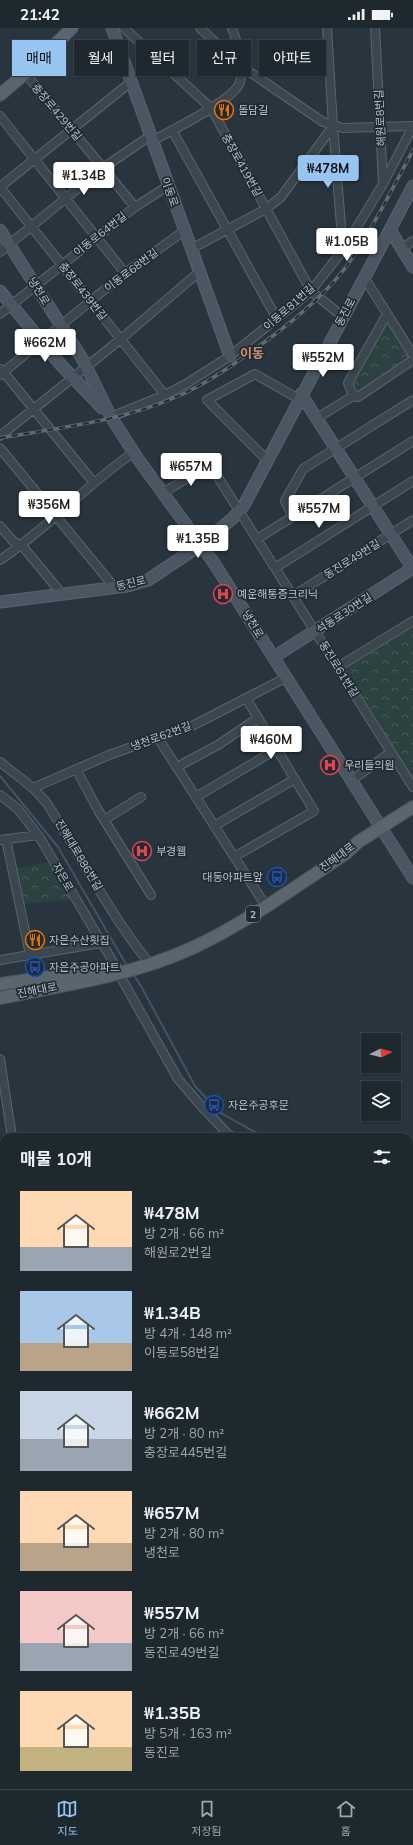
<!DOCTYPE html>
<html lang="ko">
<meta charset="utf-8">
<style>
:root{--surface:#1e282f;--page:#2b343b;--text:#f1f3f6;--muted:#a1a6aa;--line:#3c444b;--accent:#97c4f0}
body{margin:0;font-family:Mulish,"Noto Sans KR",sans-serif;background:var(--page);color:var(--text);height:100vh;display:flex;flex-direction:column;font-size:15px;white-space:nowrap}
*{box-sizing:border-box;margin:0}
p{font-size:13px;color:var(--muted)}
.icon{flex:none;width:22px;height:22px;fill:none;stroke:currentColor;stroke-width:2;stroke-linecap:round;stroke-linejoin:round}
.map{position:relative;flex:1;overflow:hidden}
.panel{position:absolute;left:0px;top:1105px;width:413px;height:656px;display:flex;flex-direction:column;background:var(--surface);border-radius:12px 12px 0 0;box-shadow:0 1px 3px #0004,0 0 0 1px var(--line)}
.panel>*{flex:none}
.banner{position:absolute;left:12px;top:12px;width:389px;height:36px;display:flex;gap:8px}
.needle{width:26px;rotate:84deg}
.buttons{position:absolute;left:361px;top:1005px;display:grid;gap:8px}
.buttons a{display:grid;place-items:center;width:40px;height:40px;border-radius:0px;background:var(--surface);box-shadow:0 1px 3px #0004,0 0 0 1px var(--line);font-size:20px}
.price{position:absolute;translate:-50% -34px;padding:0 9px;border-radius:4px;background:#fff;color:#222;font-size:13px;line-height:26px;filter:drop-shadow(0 1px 2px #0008)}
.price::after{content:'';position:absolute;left:50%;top:24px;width:12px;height:9px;margin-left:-6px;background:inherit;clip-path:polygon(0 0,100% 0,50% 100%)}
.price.active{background:var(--accent);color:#111}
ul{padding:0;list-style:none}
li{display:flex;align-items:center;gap:12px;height:100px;padding:0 20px}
li span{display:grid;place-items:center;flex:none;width:112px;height:80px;border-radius:0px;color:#555}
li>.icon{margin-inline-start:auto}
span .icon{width:48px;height:48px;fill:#fffc;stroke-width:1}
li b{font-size:17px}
h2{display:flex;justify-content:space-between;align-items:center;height:48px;padding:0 20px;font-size:17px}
.chip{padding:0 14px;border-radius:0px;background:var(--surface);box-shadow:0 1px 3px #0004,0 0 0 1px var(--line);font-size:14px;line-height:36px}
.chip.active{background:var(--accent);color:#111}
.status{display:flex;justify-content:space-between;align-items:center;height:28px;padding:0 20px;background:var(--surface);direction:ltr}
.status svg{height:11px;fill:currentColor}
.dock{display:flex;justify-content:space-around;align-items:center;height:56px;border-top:1px solid var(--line);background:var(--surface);font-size:11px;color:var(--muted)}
.dock a{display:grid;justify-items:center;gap:2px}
.dock .active{color:var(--accent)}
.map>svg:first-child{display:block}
.forest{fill:url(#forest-firs)}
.park{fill:url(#park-crowns)}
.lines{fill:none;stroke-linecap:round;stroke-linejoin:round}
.stream{stroke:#405466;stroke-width:2}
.street-casing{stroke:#5a646c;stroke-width:10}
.secondary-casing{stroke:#5a646c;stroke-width:13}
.primary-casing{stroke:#49525b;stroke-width:14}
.street{stroke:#3c464f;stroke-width:8}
.secondary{stroke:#4a5662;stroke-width:11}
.primary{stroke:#5a656f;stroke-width:12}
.rail-casing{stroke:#5e6b76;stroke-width:3.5}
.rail{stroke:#212b34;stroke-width:2;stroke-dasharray:6;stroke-linecap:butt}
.labels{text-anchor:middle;stroke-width:3.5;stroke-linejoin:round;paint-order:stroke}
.shield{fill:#212b34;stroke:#8b949c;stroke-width:1}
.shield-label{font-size:10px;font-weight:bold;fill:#b9c1c9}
.poi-label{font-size:11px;fill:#b9c1c9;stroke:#212b34;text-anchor:start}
.street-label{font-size:11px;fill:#b9c1c9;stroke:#212b34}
.quarter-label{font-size:13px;font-weight:bold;fill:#cd8e70;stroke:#212b34}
</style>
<div class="status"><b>21:42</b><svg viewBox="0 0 49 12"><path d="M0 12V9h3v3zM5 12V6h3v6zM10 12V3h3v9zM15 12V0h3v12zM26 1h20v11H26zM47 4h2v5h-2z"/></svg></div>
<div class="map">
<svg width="413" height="1761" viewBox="0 0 413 1761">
<defs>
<pattern id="forest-firs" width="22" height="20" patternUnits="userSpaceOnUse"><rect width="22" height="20" fill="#2b4241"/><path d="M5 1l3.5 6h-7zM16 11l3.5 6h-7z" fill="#485c5b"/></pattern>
<pattern id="park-crowns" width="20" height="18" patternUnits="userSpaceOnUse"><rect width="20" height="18" fill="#2b4241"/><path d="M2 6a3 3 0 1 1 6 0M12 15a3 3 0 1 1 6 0" fill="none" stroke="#485c5b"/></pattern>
</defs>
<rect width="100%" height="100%" fill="#28353f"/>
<path class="forest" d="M1,1496L4,1497V1692L0,1696V1497Z
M4,1748V1757H63L61,1761H0V1751Z"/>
<path class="park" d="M386,292L411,330L361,364L354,362L350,357Z
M413,598V751L343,640Z
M51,834L72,870L70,872L23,876L17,840Z"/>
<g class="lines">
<path class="stream" d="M0,748L58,819L127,938
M133,946L141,958L195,1058L219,1084L264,1109
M409,1202L413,1208"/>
<g class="street-casing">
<path id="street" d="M124,0L211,80L311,263L343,289
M200,0L241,38L323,94L343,100L413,98
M327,0L333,98L343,222
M375,0L383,155
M25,45L135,179
M0,88L125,245
M172,102L277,291
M152,113C169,104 236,71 240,54C245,36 238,17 232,0
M0,159L165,367
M0,159L131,54
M191,221L266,181L281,169L333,98
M401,221L413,213
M0,224L103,140L150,108
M364,249L413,327
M0,286L135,179L168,158
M1,341L94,455
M0,347L125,245L184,203
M353,368L348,355L387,286
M111,389L165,367L186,356L230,328L311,263L343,222L383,156L413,98
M317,390L353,368L358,369L413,332
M0,408L121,311L199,244
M0,420L115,560
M267,432L207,372L255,346L299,371
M163,465L197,444L214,443L413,759
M293,489L285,473L303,441L413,372
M0,498L13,513L24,520L62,566
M257,511L413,413
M0,532C48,500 86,457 134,424
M275,540L413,453
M293,568L413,492
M338,639L413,593
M158,710L262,872
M0,734L33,760L46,774C80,826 107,882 146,931
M177,739L218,717L258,690
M76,741L98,782L151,867
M352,752L391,724
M33,760L109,727L194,697L287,649
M0,767L18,781L40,810L116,939
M196,769L277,721
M104,792L141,769
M214,798L295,751
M6,811L30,927
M0,812L38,807
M234,829L314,783L246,670
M0,932L101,915
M119,946L178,1051L203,1080L228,1106L233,1109
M0,1031L12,1109
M0,1154L4,1159
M409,1160L413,1157
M0,1248L4,1247
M409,1269L413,1268
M409,1323L413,1324
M0,1333H4
M409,1404L413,1411
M409,1493H413
M409,1595L413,1602"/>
</g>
<g class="secondary-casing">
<path id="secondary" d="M112,0L230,328
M0,202L83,332L111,389L138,431L214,535L413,850
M390,202L413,239
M0,263L61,337L102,380
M301,366L413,541
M0,574L127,558L148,552L202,516L233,490L244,477L413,158
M274,629L413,540
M0,1474L4,1475
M409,1543H413"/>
</g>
<g class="primary-casing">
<path id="primary" d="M0,67L29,42L72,0
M0,956L115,939
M0,970C64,957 130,948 190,921C245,896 295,859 345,826L358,814L413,779"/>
</g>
<use href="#street" class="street"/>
<use href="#secondary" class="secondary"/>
<use href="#primary" class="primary"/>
<g class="rail-casing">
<path id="rail" d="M0,410C58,400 122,393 176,369C209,355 237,334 266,313C296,291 329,264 351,232C375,197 393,159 413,122"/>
</g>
<use href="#rail" class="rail"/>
</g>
<defs>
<g id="restaurant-ring" transform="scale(1)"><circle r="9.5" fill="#212b34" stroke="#e8710a" stroke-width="1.5"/><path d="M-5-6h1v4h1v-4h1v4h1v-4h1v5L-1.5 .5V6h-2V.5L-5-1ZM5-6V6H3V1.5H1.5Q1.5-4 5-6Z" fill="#e8710a"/></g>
<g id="hospital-ring" transform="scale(1)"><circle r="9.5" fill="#212b34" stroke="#e0444e" stroke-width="1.5"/><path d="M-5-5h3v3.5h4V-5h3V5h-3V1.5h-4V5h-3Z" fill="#e0444e"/></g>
<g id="bus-ring" transform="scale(1)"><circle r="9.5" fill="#212b34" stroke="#1a4fb4" stroke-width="1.5"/><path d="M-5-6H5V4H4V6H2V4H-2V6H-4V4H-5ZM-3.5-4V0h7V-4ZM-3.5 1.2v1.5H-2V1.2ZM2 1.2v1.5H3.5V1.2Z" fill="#1a4fb4"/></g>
</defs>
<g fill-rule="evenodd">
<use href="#restaurant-ring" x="224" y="82"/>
<use href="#hospital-ring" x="223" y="566"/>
<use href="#hospital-ring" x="330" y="737"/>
<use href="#hospital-ring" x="142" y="823"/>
<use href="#bus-ring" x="277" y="849"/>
<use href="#restaurant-ring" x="35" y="912"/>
<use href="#bus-ring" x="35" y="939"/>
<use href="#bus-ring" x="214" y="1077"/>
</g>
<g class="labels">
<rect class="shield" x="246" y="878" width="14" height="16" rx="3"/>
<g class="shield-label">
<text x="253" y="890">2</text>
</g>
<g class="poi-label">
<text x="238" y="86">돌담길</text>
<text x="237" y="570">예운해통증크리닉</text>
<text x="344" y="741">우리들의원</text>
<text x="156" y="827">부경웹</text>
<text x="263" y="853" text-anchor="end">대동아파트앞</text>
<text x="49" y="916">자은수산횟집</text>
<text x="49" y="943">자은주공아파트</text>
<text x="228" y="1081">자은주공후문</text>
</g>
<g class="street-label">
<text transform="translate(57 84) rotate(50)" y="4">충장로429번길</text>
<text transform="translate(380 90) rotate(-93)" y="4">해원로8번길</text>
<text transform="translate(242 137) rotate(61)" y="4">충장로419번길</text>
<text transform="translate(170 164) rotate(70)" y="4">이동로</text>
<text transform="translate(100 206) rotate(-38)" y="4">이동로64번길</text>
<text transform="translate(131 242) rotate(-37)" y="4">이동로68번길</text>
<text transform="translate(39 263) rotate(58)" y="4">냉천로</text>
<text transform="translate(83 263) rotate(52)" y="4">충장로439번길</text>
<text transform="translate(289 279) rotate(-41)" y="4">이동로81번길</text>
<text transform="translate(345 284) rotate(-62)" y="4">동진로</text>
<text transform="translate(352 531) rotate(-32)" y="4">동진로49번길</text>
<text transform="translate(131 555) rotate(-14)" y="4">동진로</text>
<text transform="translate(344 585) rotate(-33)" y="4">석동로30번길</text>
<text transform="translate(253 596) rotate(58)" y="4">냉천로</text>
<text transform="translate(339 641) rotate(58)" y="4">동진로61번길</text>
<text transform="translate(161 708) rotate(-20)" y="4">냉천로62번길</text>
<text transform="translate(79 827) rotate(59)" y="4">진해대로886번길</text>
<text transform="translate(337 829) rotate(-37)" y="4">진해대로</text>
<text transform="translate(63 849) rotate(60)" y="4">자은로</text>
<text transform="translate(37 962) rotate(-11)" y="4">진해대로</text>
</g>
<g class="quarter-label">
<text x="252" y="330">이동</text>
</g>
</g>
</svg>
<div class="buttons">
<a><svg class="needle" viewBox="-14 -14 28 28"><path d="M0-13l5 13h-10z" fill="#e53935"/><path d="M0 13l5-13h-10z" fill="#a1a6aa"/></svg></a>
<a><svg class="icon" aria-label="layers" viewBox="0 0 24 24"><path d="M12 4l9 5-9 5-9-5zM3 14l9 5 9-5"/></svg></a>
</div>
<b class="price active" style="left:328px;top:161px">₩478M</b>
<b class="price" style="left:84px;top:168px">₩1.34B</b>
<b class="price" style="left:347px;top:234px">₩1.05B</b>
<b class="price" style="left:45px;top:335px">₩662M</b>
<b class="price" style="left:323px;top:350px">₩552M</b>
<b class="price" style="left:191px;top:459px">₩657M</b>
<b class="price" style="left:49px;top:497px">₩356M</b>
<b class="price" style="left:319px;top:501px">₩557M</b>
<b class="price" style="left:198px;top:531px">₩1.35B</b>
<b class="price" style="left:271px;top:732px">₩460M</b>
<div class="banner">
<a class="chip active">매매</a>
<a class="chip">월세</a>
<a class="chip">필터</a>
<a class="chip">신규</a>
<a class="chip">아파트</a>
</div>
<section class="panel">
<h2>매물 10개<svg class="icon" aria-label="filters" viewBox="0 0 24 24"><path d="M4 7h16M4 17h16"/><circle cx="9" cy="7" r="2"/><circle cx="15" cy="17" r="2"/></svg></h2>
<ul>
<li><span style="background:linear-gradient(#ffd9b3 70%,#9aa5b1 0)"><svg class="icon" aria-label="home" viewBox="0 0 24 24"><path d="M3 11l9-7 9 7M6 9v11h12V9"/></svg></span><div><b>₩478M</b><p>방 2개 · 66 m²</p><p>해원로2번길</p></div></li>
<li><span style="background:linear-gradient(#a9c7e8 65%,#b9a48a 0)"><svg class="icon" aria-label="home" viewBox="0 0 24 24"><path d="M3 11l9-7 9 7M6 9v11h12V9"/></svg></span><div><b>₩1.34B</b><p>방 4개 · 148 m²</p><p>이동로58번길</p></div></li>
<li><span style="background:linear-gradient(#c9d6e8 60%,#9aa5b1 0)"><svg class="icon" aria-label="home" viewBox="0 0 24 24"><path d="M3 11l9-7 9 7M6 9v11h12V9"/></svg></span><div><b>₩662M</b><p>방 2개 · 80 m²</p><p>충장로445번길</p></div></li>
<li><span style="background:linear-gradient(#ffd9b3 65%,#b9a48a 0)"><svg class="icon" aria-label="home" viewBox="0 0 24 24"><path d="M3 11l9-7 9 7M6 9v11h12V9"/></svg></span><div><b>₩657M</b><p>방 2개 · 80 m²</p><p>냉천로</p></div></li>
<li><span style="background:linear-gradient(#f6c9c9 65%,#9aa5b1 0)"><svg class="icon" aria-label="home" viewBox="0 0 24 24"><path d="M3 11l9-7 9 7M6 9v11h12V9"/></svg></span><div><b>₩557M</b><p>방 2개 · 66 m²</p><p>동진로49번길</p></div></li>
<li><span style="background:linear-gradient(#ffd9b3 70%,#c2b280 0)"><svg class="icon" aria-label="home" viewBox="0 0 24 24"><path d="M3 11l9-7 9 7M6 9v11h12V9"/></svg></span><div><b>₩1.35B</b><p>방 5개 · 163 m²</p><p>동진로</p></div></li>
</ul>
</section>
</div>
<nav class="dock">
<a class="active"><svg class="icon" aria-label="map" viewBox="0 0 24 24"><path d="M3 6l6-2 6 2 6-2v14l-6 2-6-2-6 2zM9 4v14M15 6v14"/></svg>지도</a>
<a><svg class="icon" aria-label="saved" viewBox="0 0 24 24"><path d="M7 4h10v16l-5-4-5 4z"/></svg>저장됨</a>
<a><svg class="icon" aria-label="home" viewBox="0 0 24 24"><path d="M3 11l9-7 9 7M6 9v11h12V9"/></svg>홈</a>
</nav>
